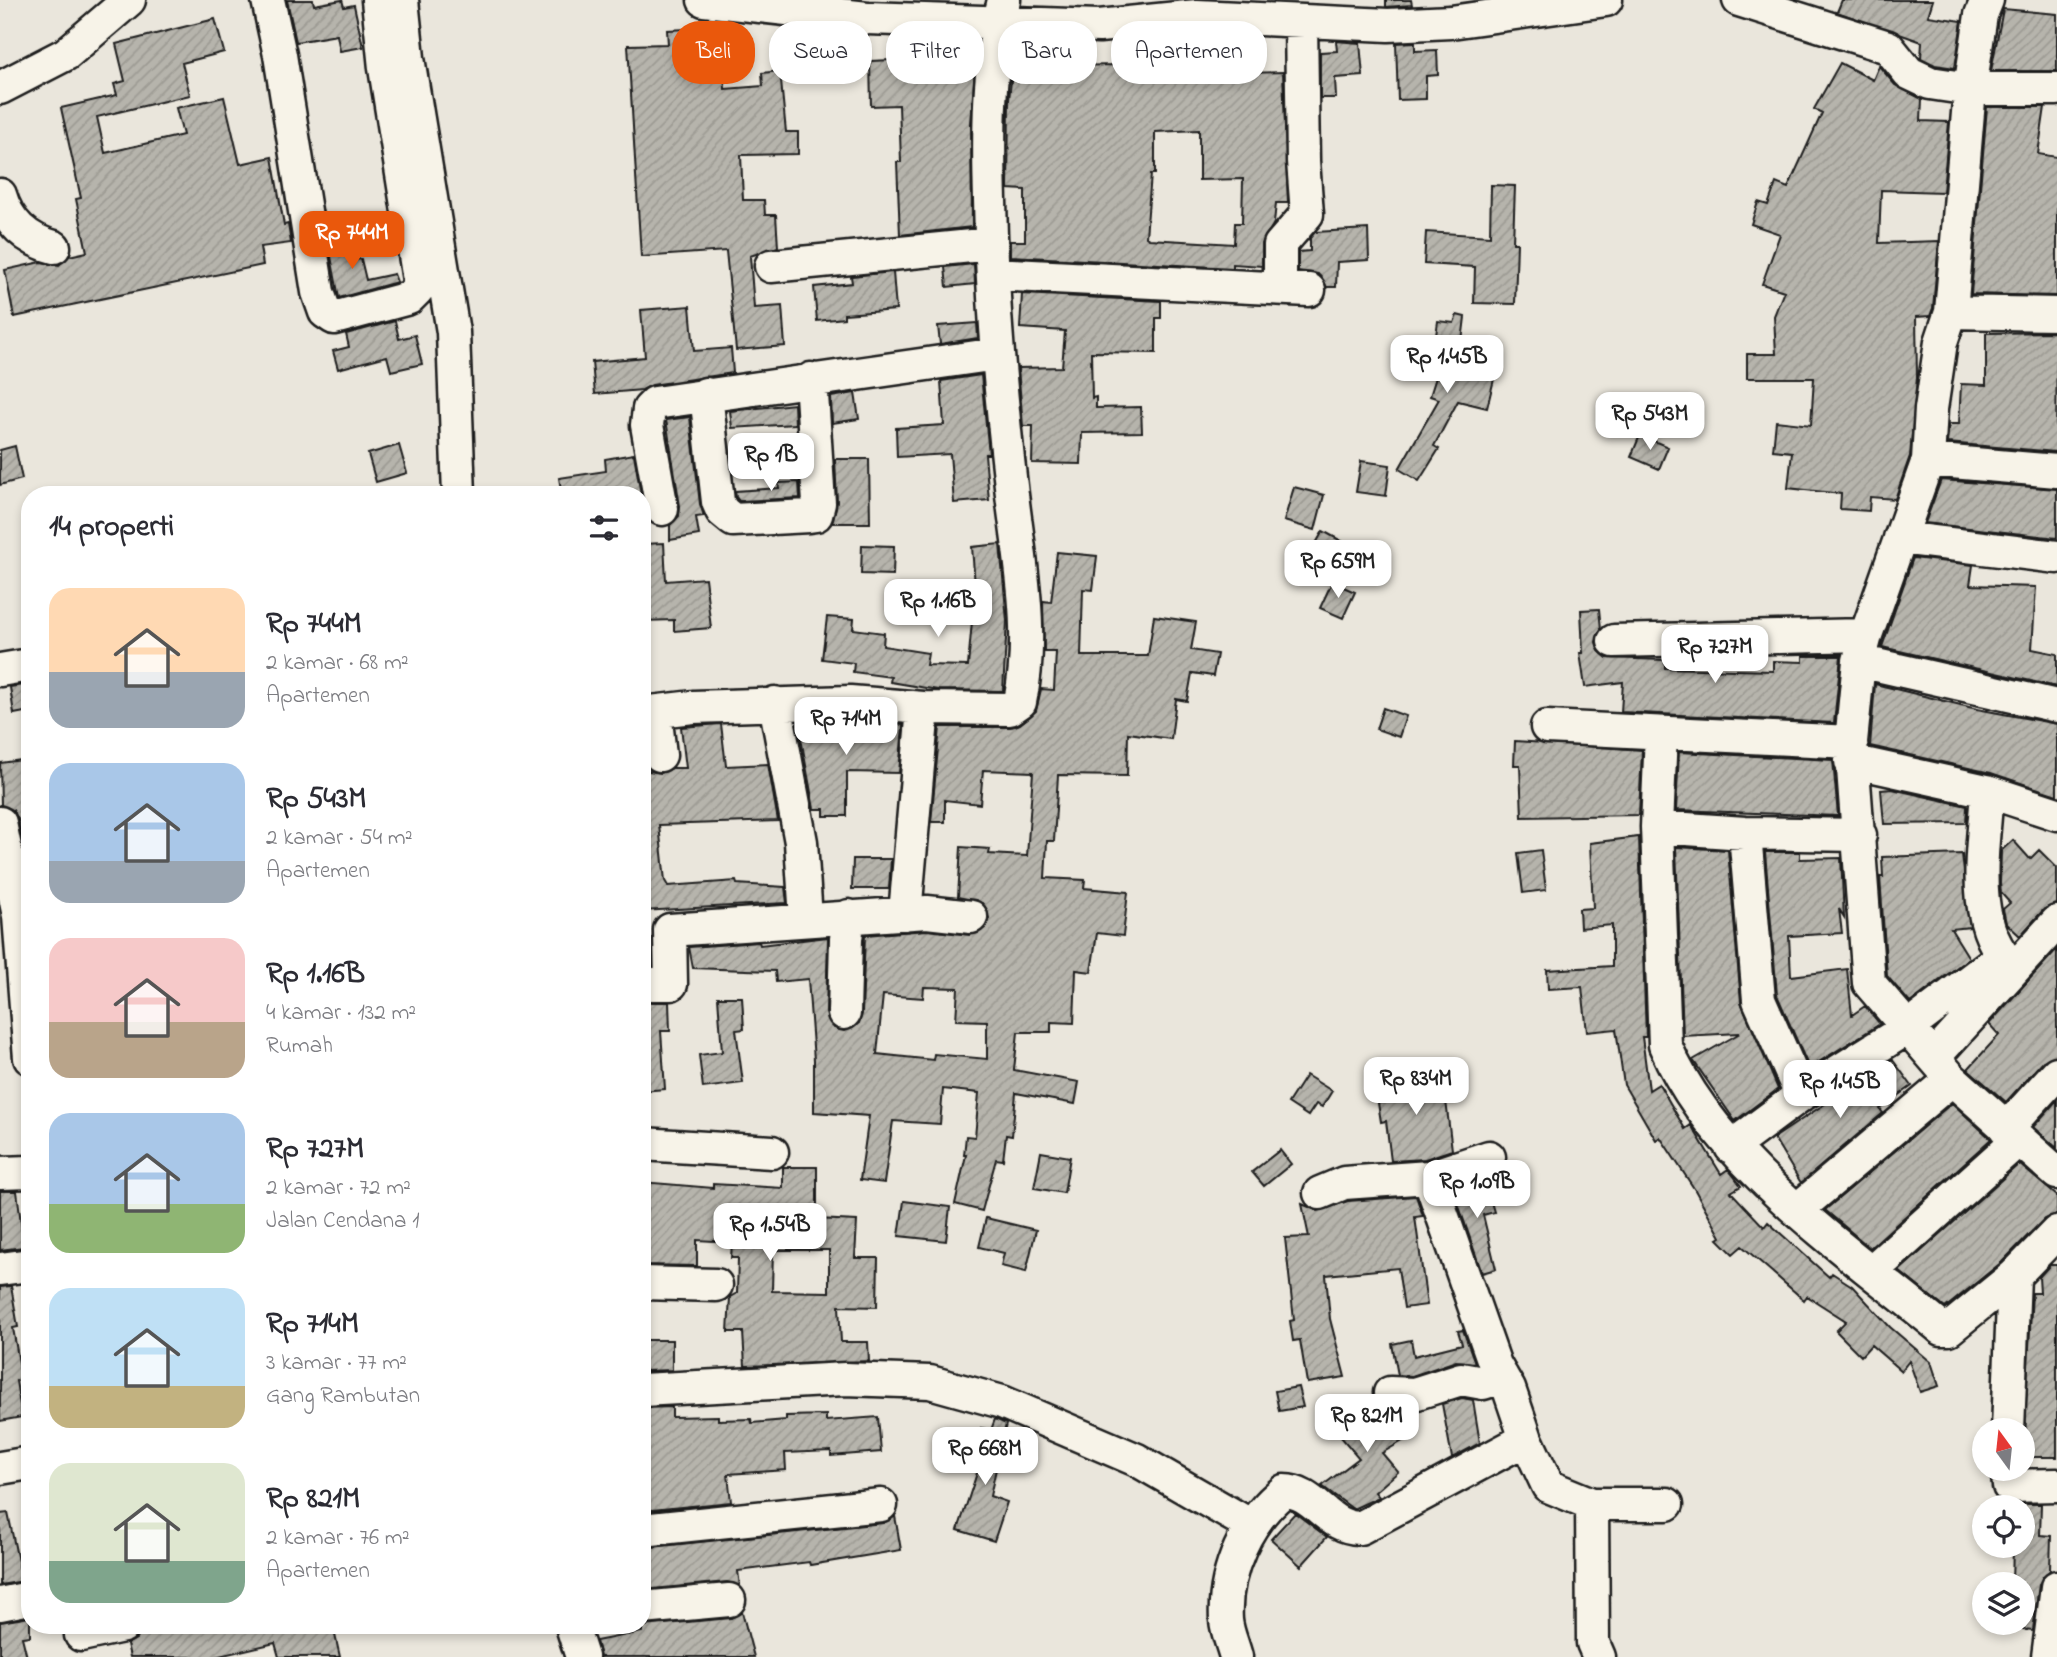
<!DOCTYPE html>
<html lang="id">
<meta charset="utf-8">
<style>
:root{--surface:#fff;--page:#f2f2f3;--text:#2b2b33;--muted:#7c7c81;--accent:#ea580c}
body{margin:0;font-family:"Indie Flower",sans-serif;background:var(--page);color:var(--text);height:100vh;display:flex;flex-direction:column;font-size:26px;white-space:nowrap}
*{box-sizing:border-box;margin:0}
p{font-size:23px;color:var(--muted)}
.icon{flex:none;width:38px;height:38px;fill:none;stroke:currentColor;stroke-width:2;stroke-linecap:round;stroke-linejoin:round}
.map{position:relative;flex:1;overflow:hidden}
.details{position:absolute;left:21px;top:486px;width:630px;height:1148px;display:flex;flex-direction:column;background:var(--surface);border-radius:28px;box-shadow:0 4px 10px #0003}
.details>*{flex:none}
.hud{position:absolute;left:672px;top:21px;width:665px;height:63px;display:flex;gap:14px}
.needle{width:46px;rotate:345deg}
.tools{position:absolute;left:1972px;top:1418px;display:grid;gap:14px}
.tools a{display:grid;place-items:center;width:63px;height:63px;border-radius:50%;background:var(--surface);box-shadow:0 4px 10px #0003;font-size:35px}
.price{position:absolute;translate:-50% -60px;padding:0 16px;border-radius:14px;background:#fff;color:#222;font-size:23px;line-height:46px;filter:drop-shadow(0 2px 4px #0008)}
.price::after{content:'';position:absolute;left:50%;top:42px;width:21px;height:16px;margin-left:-10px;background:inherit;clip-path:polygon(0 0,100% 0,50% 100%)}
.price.on{background:var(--accent);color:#fff}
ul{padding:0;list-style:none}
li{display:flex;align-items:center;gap:21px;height:175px;padding:0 28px}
li span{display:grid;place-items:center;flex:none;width:196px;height:140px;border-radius:21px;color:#555}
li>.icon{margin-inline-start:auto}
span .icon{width:84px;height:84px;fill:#fffc;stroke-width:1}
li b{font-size:30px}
h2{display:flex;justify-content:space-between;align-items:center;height:84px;padding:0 28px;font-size:30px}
.tag{padding:0 24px;border-radius:28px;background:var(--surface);box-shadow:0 4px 10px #0003;font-size:24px;line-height:63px}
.tag.on{background:var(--accent);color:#fff}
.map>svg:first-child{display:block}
.building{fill:url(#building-hatch);stroke:#1c1c1c;stroke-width:2;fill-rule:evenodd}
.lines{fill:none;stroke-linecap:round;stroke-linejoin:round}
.minor-casing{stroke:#1c1c1c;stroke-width:37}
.minor{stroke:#f7f3e8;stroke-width:32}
</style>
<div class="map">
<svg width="2057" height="1657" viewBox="0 0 2057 1657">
<defs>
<pattern id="building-hatch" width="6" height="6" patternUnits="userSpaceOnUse" patternTransform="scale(1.75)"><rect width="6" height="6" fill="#b6b4ac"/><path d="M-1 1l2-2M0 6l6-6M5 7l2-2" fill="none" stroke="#9c9a93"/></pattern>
</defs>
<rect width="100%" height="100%" fill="#eae6dc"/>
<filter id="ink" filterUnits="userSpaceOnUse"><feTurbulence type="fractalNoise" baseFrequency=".0143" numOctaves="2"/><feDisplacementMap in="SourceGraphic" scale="14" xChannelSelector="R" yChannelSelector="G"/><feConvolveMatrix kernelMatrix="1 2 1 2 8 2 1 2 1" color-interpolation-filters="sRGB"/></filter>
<g filter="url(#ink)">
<path class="building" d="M287,0H313L314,5L342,0L344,7L354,5L363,47L340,51L337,35L296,42Z
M1386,0H1411L1412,5L1386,7Z
M1842,0H1933L1928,16L1962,21L1955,68L1935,65L1921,58L1922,42L1837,12Z
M2003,9L2057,14V71H1991Z
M215,19L224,52L182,63L190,95L97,117L105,153L183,135L176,108L224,97L240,164L272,157L284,225L288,224L291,243L260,247L263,265L14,317L5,270L41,262L59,265L69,256L87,252L76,199L81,198L61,108L117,95L114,84L125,81L116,44Z
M687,29L689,50L723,48L725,89L763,86L762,73L780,71L786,132H798V154L741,155L743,200H764L765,215H776L778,247L750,256L754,308L782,306L785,346L736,350L726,251L641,257L628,45L668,44L667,30Z
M1015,41L1050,43L1048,57L1059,59V66L1121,65V71L1186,69V75L1283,72L1288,203H1276L1274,223L1262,244V266L1233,264V268L1010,256V241H1025V190L1008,189L1009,100ZM1199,130V180L1243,179L1242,223H1235L1234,244L1149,239L1146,237L1151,174H1155V132Z
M1336,41L1360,43L1363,76L1335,78L1336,98H1320V52L1337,51Z
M977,42L971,124L972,227L900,235L897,162H901L899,105L871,106L870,61L915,59V51L953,50V43Z
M1415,42V51L1437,50L1438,75L1426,76V99L1398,100L1396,43Z
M1840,63L1873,80L1879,66L1895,85L1922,99L1921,121L1949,122L1943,192L1881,190L1879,243L1939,241L1933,308L1930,316L1916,317L1917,377L1910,456L1895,499L1870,497L1869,511L1840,509L1841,494L1788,488L1792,452L1773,450L1776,421L1811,425L1814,378H1747V354H1776L1774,316L1784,291L1762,284L1780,234L1751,224L1758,202L1768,205L1776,183L1788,188L1822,113L1814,109Z
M1987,107H2045L2038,154L2057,157V296L1971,294Z
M1491,185L1515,186L1513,243H1517L1515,304L1474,303L1475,267L1424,264L1426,232L1490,236Z
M1368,229L1369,260L1337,262L1336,287H1327L1318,274L1298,271V252L1310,251V238L1315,232Z
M348,237L354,260L361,259L366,280L394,274L397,282L339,298L328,241Z
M974,264L975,284L947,287L945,267Z
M893,272L896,310L844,314V318L817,321L814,287L852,283L851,276Z
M1022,294L1161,301V318H1156V353L1091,352L1092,398L1096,397V408L1141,407L1142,432L1082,433L1081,464L1032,463L1033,426H1023L1018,368L1062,367L1065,331L1020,328Z
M690,306L694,351L731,348L733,373L652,385L642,390L595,394L592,362L645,357L641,310Z
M1457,315L1465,317L1459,366L1495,375L1487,408L1458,401L1434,446L1439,449L1419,481L1399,469L1439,399L1430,396L1442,358L1433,357L1438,321L1454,323Z
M395,321L399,339L415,335L422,364L391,371L387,356L338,369L333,351L349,347L346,334Z
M977,323L978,338L940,344L938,326Z
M2057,332L2056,452L1947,443L1949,424H1959L1961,384L1986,385V333Z
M981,375L989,454H985L989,500L954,503L950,454L897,457L896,428L944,425L941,381Z
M855,393L859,419L832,423L831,397Z
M794,404L795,424L732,428L730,411Z
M690,417L700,504L704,516L696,517L699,535L670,540V525L679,516L680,506L666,420Z
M1640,435L1668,447L1659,469L1631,457Z
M399,445L407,473L376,482L368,454Z
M15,446L22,479L0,485V450Z
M634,454L641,495H562L559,478L606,471L605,459Z
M835,459H869L870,523H832L837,502Z
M1361,461L1390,465L1386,496L1356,492Z
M1941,480L2057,489V538L1925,523Z
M799,482L800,498L739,501L736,497L735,491L779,488L778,483Z
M1294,487L1324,495L1315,530L1284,521Z
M1323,531L1345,543L1324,579L1303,566Z
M664,543L666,581L705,578L711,628L674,631V620L642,621V544Z
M1000,544L1007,621L1003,691L938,690L890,682L891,677L853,672L854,663L822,659L827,617L854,619L853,629L884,633L883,646L928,653L926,665L968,666L972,621L958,620L961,584L975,585L972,547Z
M862,545L894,546L893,575L861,574Z
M1057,552L1097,556L1093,590L1083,589L1081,656H1148L1154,616L1196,622L1191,650L1217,654L1213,676L1192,673L1187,701L1176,699L1171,739L1128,733L1127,776L1058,775L1054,841H1047L1045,878L1085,880L1084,888L1128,892L1123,936L1097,933L1091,972L1076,970L1074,1023L1051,1022V1032H1018L1014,1070L1079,1082L1075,1104L1016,1093L1012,1136L1006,1135L1003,1160L996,1159L982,1211L955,1204L966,1155H964L966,1136L975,1137L979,1093L943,1089L940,1124L893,1121L884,1183L860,1180L869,1116L814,1112V1060L808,979L776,982L775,971L693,968L689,947L759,942L760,945L828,937L826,1013L834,1028L844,1031L859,1023L862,1014L865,935L927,930L970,935L985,928L989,918L982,903L958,897L961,847L990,849L989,854L1027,856L1033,772L983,770L980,804L945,800V822H931L940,727H1010L1020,724L1036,711L1041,689L1054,690L1056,652H1044L1043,601L1051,602ZM924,987L958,988L956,1020L987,1021V1059L934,1054L933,1060L877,1054L883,995L923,998Z
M1913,558L1973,565L1970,585L2036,587L2032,649L2057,654V687L1882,647Z
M1332,582L1355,592L1343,618L1320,608Z
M1599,609L1601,629L1596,642L1599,651L1607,658L1665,660V668L1773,671V661L1803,662V656H1841L1834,723L1621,712L1623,682L1585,687L1580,653H1583L1581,610Z
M30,684V711L14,714L10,687Z
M1875,684L1977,709L2057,724V795L1991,773L1870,746Z
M1383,708L1406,716L1399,737L1376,729Z
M850,720L903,725L899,773L847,772V816H824V809H814L798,722Z
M721,724L726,766L768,764L778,821L659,825L665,881L668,886L736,881L737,884L785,887L787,903L642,911V770L661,773L672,768H686L681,727Z
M1515,741L1642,750L1639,815L1522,817L1520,765H1514Z
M1679,752L1833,760L1838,816L1676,810Z
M22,760L27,800H30V855L26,856V860L18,819L13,810L1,805L0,763Z
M1892,789L1967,806L1966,823L1884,824L1881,790Z
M1639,837L1646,1037H1642L1649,1090L1659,1084L1685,1129L1691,1125L1721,1174L1728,1169L1733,1175L1741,1186L1731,1192L1764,1227L1768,1222L1829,1277L1832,1273L1852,1286L1890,1327L1931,1362L1939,1386L1920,1392L1909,1361L1901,1371L1871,1345L1861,1356L1836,1331L1846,1321L1807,1296L1804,1300L1742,1246L1733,1254L1718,1239L1721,1237L1695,1190L1660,1137L1656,1140L1624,1085L1616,1029L1587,1032L1582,987L1548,989L1547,970L1612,966V925L1580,928L1579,909L1593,908L1590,843Z
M2013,840L2030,859L2039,850L2057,868V904L2044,909L2020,936L2006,923L2003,909L2010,903L2001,893L2000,883L2001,851Z
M1676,847L1728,850L1741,1002L1778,1089L1735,1121L1693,1060L1740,1033L1683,1036Z
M1541,850L1546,890L1523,893L1518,853Z
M1765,852H1800V859L1841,858L1844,917L1839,909L1842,933L1789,936L1791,976L1847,969L1852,1015L1865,1006L1880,1024L1809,1068L1777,995Z
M1962,854L1970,927L1951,929L1969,958L1910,1003L1887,976L1880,877H1883L1882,857Z
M853,859H891L889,889H852Z
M2057,949V1055L2043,1061L2006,1102L1968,1069L1999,1035L1989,1024Z
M718,997H742L744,1029L736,1030L743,1083L703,1088L699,1055L722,1052Z
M642,1002H669L670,1031H661L665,1089L642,1091Z
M1892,1059L1912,1086L1880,1109L1883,1113L1801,1183L1774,1138Z
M1409,1073L1410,1080L1443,1076L1452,1150L1425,1159L1391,1161L1386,1121L1381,1122L1378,1103L1386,1102L1383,1077Z
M1306,1075L1332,1091L1322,1107L1316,1104L1308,1116L1288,1103Z
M2057,1100V1148L2033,1127Z
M1952,1103L1991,1139L1870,1248L1825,1210Z
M1280,1150L1291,1164L1264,1186L1252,1172Z
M1041,1152L1070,1157L1064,1193L1034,1188Z
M2019,1164L2057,1196V1214L2044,1219L2002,1262L1945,1308L1899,1271Z
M783,1167H817V1219L857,1221L855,1258H878L877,1307L839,1306L841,1342H868L869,1361L745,1366L743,1332H728L730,1297L737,1293L738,1258H731L732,1242L697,1240V1266L642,1265L647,1202L642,1201V1182L713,1188V1184L783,1188ZM773,1250H829V1292L772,1291Z
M1484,1178L1494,1212L1483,1215L1496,1269L1482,1273L1453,1189Z
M0,1191H17L24,1247L0,1250Z
M1416,1196L1423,1216L1415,1217L1427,1305L1404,1308L1398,1268L1326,1275L1330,1319L1345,1377L1307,1383L1300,1340L1293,1341L1290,1321L1294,1320L1285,1238L1309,1237L1302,1204L1318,1211L1348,1201Z
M904,1201L950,1207L946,1241L899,1236Z
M986,1218L1036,1230L1026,1272L1001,1266L1004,1253L979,1247Z
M2050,1265H2057V1457H2023L2032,1293H2040L2039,1277Z
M11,1286L18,1327L13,1328L22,1380L16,1381L22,1417L0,1421V1287Z
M1463,1330L1475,1363L1456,1361L1412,1376L1398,1375L1392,1344L1411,1340L1414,1356L1462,1344L1458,1331Z
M644,1340H672V1370L644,1371Z
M1298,1387L1303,1407L1279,1411L1275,1391Z
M1462,1398L1473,1400L1480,1443L1452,1458L1442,1404Z
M1378,1406L1400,1412L1413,1435L1382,1453L1398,1472L1375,1492L1379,1497L1353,1509L1322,1486L1359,1458L1329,1423L1345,1410L1354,1421Z
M672,1407V1417L718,1416V1420L751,1419L752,1423L786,1420V1416L826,1415V1421L878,1417L881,1452L831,1456V1451L785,1453L786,1470L728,1474L731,1502L642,1511L644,1408Z
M995,1419L1006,1424L990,1496L1007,1502L994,1541L958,1530L980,1464L973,1463L981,1428L991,1430Z
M2023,1504H2041L2040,1535L2051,1536L2050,1570L2039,1584L2033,1631L2023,1630V1584H2012L2013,1545H2023Z
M8,1513L19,1566L30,1563V1580L0,1585V1514Z
M1295,1513L1327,1537L1301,1566L1271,1539Z
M895,1516L901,1550L810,1565L809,1562L738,1571L740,1586L727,1582L642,1590V1548L883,1523Z
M742,1612L754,1657H600L596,1641L642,1632V1626L731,1618Z
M30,1617V1636L22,1637L27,1657H0V1622Z
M170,1626H333L340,1657H279L275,1643L215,1657H130L127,1644L136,1639L141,1631Z"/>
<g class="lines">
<g class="minor-casing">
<path id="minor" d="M268,0L280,55L318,292L325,312L334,318L409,298L417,290L419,280L385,68L378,0
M402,0L408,58L453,332L459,495
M704,0L867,18L1099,26L1197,16L1388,25L1451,22L1606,0
M1739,0L1888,47L1909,73L1930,83L1970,89H2057
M0,88L66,54L129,0
M0,195C8,223 27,240 54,247
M771,266L991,244
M993,274L1309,290
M1280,288V245L1307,214L1303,161L1301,21
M1951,312L1970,89L1981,15L1987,0
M706,394L718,502L722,511L733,520L809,516L816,515L819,503L811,379
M1928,460L2057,471
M662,509L647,425L649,409L655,403L997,354
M1900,538L2057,557
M1614,641L1866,635
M1859,661L2057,706
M0,670L30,665
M775,703L801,842L806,919
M655,712L660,755
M642,713L693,707L850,702L923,708L1010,709L1020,702C1035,630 1019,557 1011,486C1000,391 992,296 990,200C988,134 988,64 1004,0
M1547,727L1851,742L1869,983L1952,1079L2057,1173
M1661,733L1657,827L1665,1045C1713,1160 1847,1250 1942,1329H1949L2014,1276L2057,1232
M1851,742L1859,661L1866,635L1928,460L1931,409L1941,342L1951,312L2057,314
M1851,761L1987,791L2057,814
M1987,791C1984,846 1967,924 2013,967
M0,823L19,916L30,1058
M1657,827L1745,833L1860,835
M1745,833L1759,1000L1801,1095
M905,914L923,708
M642,984H671L670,930L927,912L971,917
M844,1013L846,939L849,916
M1934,1057L2057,922
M2006,1129L2057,1073
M642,1144L772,1152
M1731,1147L1801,1095L1906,1029L2002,956
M0,1173L30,1172
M1429,1177L1495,1365L1509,1389L1526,1439
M1320,1193L1344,1183L1429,1177L1489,1157
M1798,1209L1952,1079
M0,1269L30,1265
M1872,1271L2018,1140
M642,1283L716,1285
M642,1390L845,1379L930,1382L1002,1402L1137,1460L1250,1525
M1390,1393L1414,1394L1461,1379L1483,1383L1502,1377
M2008,1430L2014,1276
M0,1468L30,1463
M2007,1468L2009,1486L2057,1485
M1592,1504H1667
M642,1530L881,1505
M0,1604L30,1598
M642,1608L729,1600
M572,1626L582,1657
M81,1635L123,1626
M1236,1657C1233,1645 1227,1632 1226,1620C1223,1572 1247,1520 1284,1491C1315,1491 1328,1529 1360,1528L1526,1439L1548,1486L1592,1504L1593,1643L1599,1657
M2048,1657L2057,1587"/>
</g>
<use href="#minor" class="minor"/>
</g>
</g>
</svg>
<div class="tools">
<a><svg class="needle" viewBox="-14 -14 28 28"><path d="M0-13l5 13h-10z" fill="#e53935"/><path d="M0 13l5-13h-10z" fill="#7c7c81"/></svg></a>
<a><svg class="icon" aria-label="locate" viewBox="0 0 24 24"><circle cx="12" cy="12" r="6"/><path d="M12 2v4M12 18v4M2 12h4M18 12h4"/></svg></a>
<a><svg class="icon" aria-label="layers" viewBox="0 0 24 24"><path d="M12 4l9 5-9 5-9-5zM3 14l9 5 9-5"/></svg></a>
</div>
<b class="price on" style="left:352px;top:271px">Rp 744M</b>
<b class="price" style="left:1447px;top:395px">Rp 1.45B</b>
<b class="price" style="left:1650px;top:452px">Rp 543M</b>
<b class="price" style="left:771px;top:493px">Rp 1B</b>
<b class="price" style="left:1338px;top:600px">Rp 659M</b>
<b class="price" style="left:938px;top:639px">Rp 1.16B</b>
<b class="price" style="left:1715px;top:685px">Rp 727M</b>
<b class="price" style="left:846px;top:757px">Rp 714M</b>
<b class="price" style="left:1416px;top:1117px">Rp 834M</b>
<b class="price" style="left:1840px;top:1120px">Rp 1.45B</b>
<b class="price" style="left:1477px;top:1220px">Rp 1.09B</b>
<b class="price" style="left:770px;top:1263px">Rp 1.54B</b>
<b class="price" style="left:1367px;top:1454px">Rp 821M</b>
<b class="price" style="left:985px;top:1487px">Rp 668M</b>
<div class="hud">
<a class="tag on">Beli</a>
<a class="tag">Sewa</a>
<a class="tag">Filter</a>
<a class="tag">Baru</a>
<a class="tag">Apartemen</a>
</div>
<section class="details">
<h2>14 properti<svg class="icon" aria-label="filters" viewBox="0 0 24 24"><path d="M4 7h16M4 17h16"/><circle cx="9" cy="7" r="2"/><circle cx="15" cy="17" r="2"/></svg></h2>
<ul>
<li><span style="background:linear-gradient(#ffd9b3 60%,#9aa5b1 0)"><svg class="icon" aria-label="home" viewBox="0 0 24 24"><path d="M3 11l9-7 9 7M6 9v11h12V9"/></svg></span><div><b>Rp 744M</b><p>2 kamar · 68 m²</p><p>Apartemen</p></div></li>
<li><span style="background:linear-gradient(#a9c7e8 70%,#9aa5b1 0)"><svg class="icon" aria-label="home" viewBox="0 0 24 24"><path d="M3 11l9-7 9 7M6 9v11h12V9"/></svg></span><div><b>Rp 543M</b><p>2 kamar · 54 m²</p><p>Apartemen</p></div></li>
<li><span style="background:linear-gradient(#f6c9c9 60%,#b9a48a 0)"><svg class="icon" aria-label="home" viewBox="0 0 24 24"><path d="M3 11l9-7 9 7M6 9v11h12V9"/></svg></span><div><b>Rp 1.16B</b><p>4 kamar · 132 m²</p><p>Rumah</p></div></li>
<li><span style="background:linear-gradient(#a9c7e8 65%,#8fb573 0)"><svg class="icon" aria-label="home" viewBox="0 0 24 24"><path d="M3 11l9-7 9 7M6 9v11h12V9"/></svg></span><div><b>Rp 727M</b><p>2 kamar · 72 m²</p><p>Jalan Cendana 1</p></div></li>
<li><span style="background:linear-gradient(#bfe0f5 70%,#c2b280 0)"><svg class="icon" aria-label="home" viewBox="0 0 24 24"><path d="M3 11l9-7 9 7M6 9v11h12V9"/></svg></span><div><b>Rp 714M</b><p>3 kamar · 77 m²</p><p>Gang Rambutan</p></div></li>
<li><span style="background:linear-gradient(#dfe7d0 70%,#7fa58c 0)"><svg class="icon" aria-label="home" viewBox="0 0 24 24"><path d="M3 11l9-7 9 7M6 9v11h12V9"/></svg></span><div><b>Rp 821M</b><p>2 kamar · 76 m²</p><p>Apartemen</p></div></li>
</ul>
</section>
</div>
